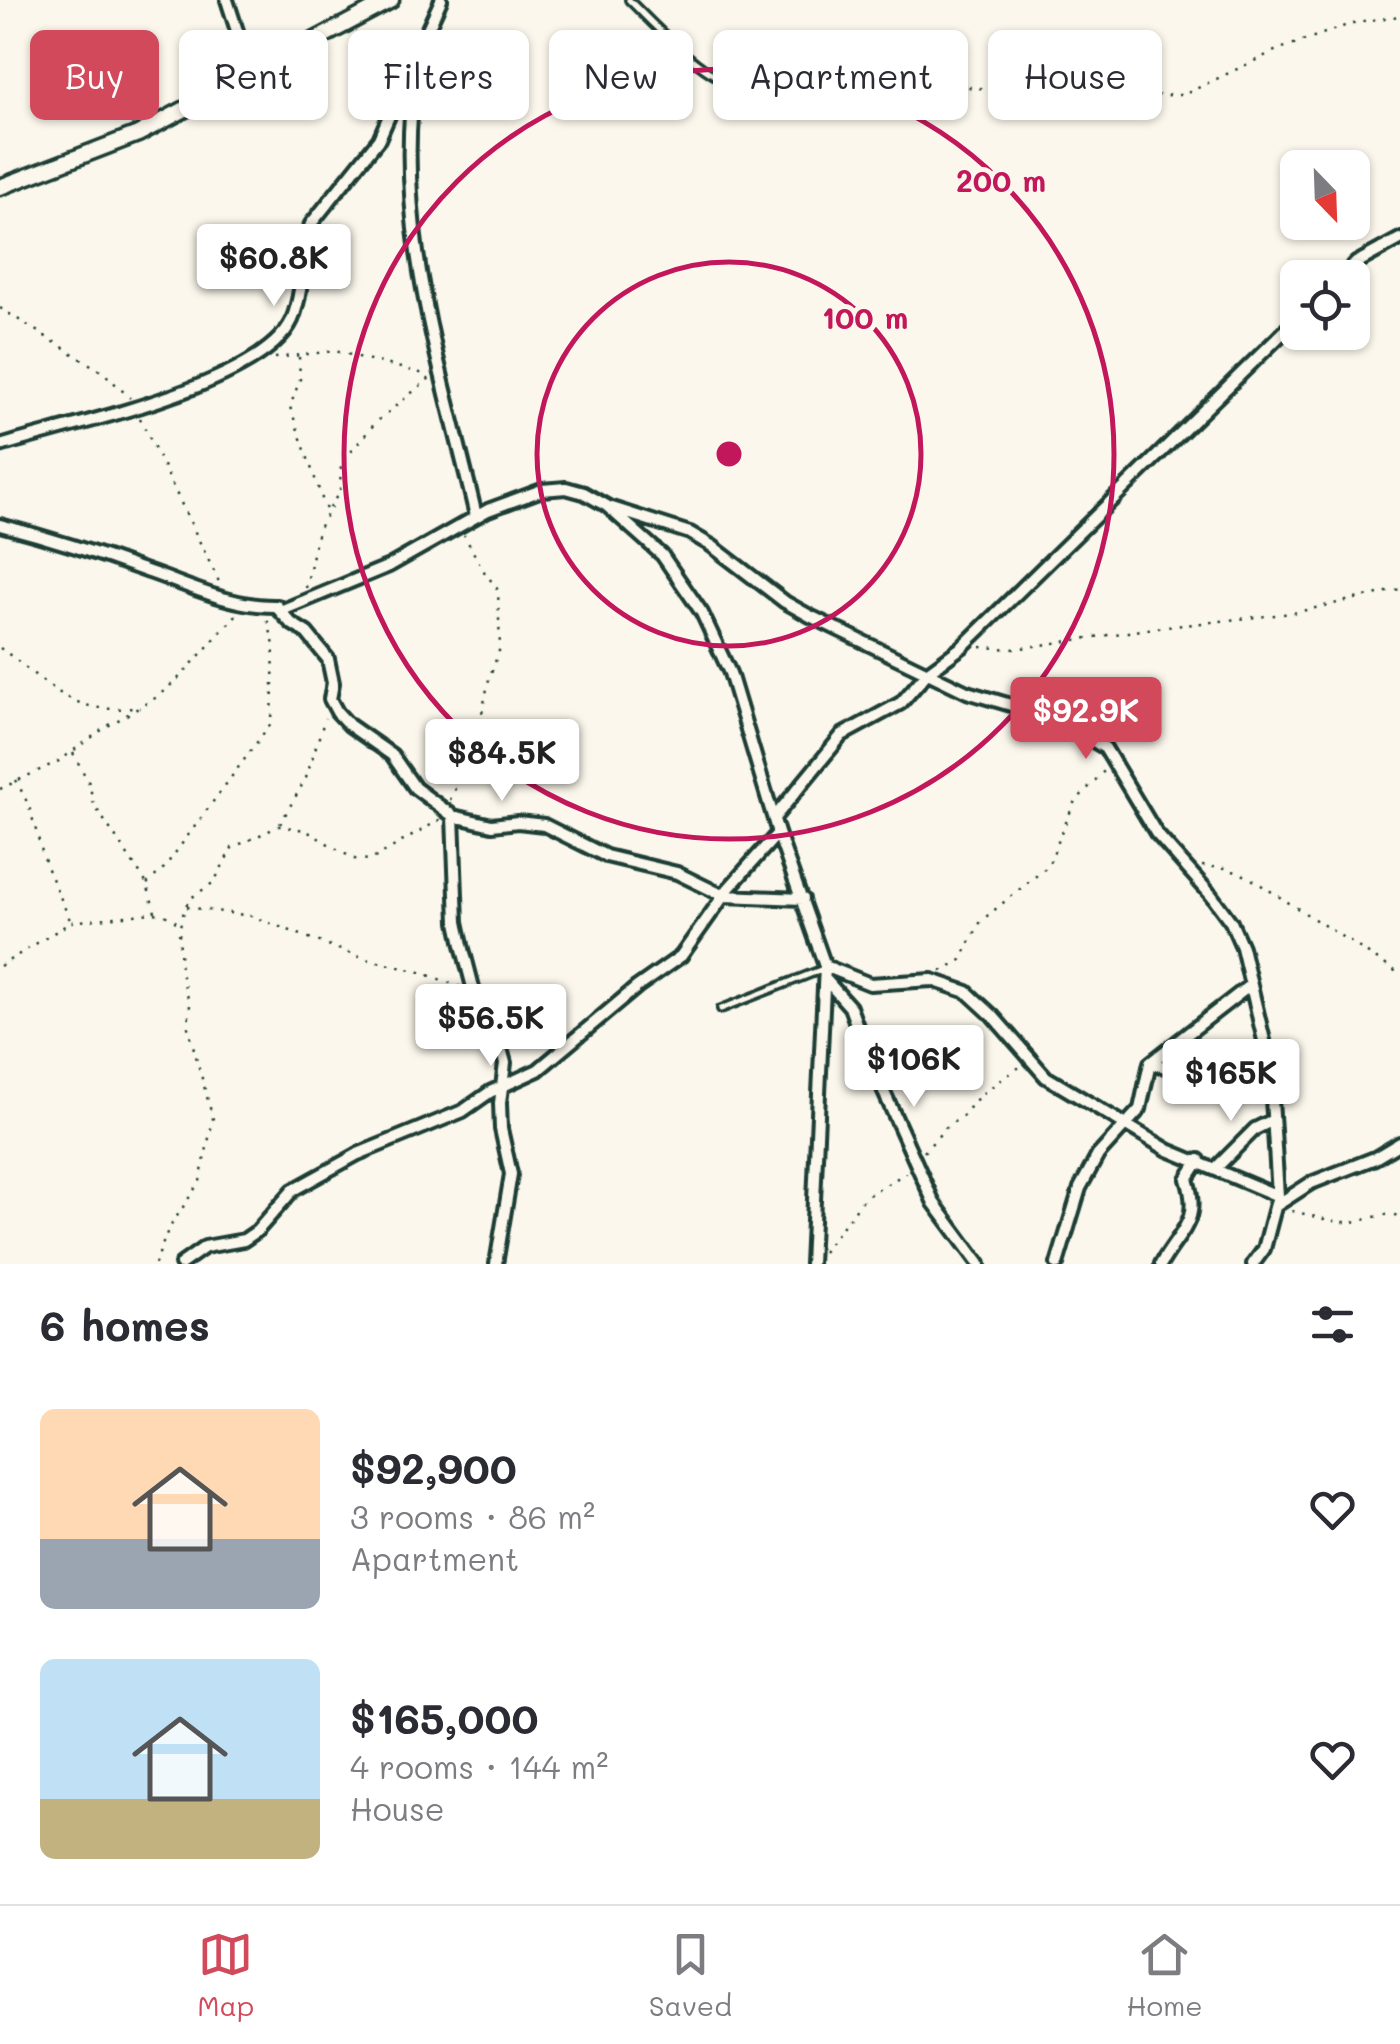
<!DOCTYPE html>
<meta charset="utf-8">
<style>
:root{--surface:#fff;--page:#f7f7f7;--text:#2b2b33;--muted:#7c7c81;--line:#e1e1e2;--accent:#d1495b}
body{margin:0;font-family:Mali,sans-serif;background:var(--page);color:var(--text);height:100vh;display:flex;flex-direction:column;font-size:38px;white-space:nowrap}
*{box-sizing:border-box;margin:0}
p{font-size:32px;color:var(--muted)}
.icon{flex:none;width:55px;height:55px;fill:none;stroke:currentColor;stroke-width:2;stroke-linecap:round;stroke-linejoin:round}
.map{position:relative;height:1264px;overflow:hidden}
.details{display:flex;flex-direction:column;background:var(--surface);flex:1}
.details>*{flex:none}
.banner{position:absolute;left:30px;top:30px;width:1340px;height:90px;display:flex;gap:20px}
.needle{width:65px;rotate:157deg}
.tools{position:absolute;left:1280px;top:150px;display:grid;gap:20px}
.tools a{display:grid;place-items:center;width:90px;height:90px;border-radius:15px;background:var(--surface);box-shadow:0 2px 8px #0004;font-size:50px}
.price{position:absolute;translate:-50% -85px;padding:0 22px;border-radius:10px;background:#fff;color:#222;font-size:32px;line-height:65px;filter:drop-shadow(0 2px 5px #0008)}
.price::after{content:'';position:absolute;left:50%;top:60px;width:30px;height:22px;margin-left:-15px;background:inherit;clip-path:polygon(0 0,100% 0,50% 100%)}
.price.active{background:var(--accent);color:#fff}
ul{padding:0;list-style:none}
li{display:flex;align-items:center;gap:30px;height:250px;padding:0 40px}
li span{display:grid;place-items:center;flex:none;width:280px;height:200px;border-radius:15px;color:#555}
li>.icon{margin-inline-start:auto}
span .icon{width:120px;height:120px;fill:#fffc;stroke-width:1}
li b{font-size:42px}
h2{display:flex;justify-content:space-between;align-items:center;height:120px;padding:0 40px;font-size:42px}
.tag{padding:0 35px;border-radius:15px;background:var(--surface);box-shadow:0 2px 8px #0004;font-size:35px;line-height:90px}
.tag.active{background:var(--accent);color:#fff}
.menu{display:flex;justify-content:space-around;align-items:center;height:140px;border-top:2px solid var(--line);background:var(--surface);font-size:28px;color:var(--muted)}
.menu a{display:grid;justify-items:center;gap:5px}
.menu .active{color:var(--accent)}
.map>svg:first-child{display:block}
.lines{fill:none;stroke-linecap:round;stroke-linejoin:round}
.lane-casing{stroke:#1f3d34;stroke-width:12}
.street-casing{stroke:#1f3d34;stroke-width:18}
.secondary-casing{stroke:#1f3d34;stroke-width:21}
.path{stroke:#1f3d34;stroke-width:2.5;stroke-dasharray:2.5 8;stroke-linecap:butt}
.lane{stroke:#fbf7ec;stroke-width:5}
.street{stroke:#fbf7ec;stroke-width:10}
.secondary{stroke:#fbf7ec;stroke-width:14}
.ring{fill:none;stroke:#c2185b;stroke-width:5}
.centre{fill:#c2185b;stroke:#fbf7ec;stroke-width:5}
.ring-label{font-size:30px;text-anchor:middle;font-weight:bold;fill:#c2185b;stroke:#fbf7ec;stroke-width:10;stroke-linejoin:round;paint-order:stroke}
</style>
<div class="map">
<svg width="1400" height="1264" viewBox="0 0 1400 1264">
<rect width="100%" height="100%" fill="#fbf7ec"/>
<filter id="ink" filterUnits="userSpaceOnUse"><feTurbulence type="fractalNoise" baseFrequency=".01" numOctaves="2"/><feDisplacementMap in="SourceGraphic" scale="20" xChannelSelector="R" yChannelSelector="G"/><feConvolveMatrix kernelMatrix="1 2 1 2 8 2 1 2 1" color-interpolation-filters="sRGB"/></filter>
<g filter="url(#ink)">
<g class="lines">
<g class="lane-casing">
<path id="lane" d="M629,0C661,31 709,86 756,91C781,93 809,78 833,74
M721,1009L823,969"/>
</g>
<g class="street-casing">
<path id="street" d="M227,0L239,37L241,80
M421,44L441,0
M417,66C390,218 442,369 476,516
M1341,278L1356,263L1400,239
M0,446C67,425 262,386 292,320C302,296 303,262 306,237L311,224L379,139L421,42
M612,508L690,533L712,546L785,602L810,616L967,692L1058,719L1105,748L1156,833L1211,895L1231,922L1242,947L1270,1066L1278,1196L1264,1249L1253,1264
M0,525C50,538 100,554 149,572C190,586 232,607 277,606L280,611L389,566L488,510L542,490L566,488L584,493L607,506L662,555L702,613L730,673L778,833L825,966L811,1264
M280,611L291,623L307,633L328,659L333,683L330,699L337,712L349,725L392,755L415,788L453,816L492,825L518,822L544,825L606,856L677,873L724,896L803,899
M453,816L457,922L462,945L482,1022L502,1052L505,1063L500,1103L501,1129L511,1174L496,1264
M774,818L842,735L901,703L928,672L962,647L1298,318
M825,966L870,984L932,980L967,992L992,1015L1046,1077L1168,1150L1278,1196
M827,981L850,1007L858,1029L875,1053L884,1092L934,1203L979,1264
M1150,1063L1215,1080L1255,1075L1270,1077
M1216,1168L1255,1129L1273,1120
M1277,1205L1311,1183L1375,1158L1400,1143
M181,1264L205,1247L244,1240L257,1231L293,1190L358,1154L463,1111L490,1092L538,1070L637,987L681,956L729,888L778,833
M1057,1264L1080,1188L1098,1155L1140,1109L1150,1063L1249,986
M1161,1264C1181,1229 1201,1222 1187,1179L1199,1160"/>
</g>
<g class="secondary-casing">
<path id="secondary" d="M0,187L138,134L391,0"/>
</g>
<path class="path" d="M843,75L1063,96L1183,95L1277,50L1356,22L1400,16
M0,308L104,373L130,398
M299,357L300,379L290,407L326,510
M275,358L335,351L428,375
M140,418L221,586
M306,588L318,530L340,490L341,464L375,423L431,377
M981,647L1015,649L1148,629L1293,613L1400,589
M0,648C32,670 60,703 100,708C113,710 127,708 140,708
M73,753L89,783L94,805L147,884L155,912
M16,780L29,806L45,862L70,920
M0,789L59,761L106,727L157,697L180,677L238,613
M450,800L462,773L464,750L480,723L489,679L500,648L498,590L483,570L464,535
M280,824L306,778L325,718
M1202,866L1225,868L1247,876L1400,974
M147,884L164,868L272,722L274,645L267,618
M187,907L251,916L362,958L420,972L461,987
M0,966L71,922L152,913L163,914L178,923
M941,971L961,960L981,921L1048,866L1074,803L1105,770
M924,1152L948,1125L961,1118L980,1095L1021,1066
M1292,1211C1311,1215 1331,1223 1350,1222C1367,1221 1384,1211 1400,1216
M823,1252L865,1197L906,1173
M155,1264L168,1230L200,1181L213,1119L188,1027L190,1005L181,973L179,930L185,907L191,898L214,882L232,848L279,826L305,830L354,859L371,860L441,819"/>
<use href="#lane" class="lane"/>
<use href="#street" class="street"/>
<use href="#secondary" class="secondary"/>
</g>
</g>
<g class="ring">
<circle cx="729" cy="454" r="192"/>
<circle cx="729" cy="454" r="385"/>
</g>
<circle cx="729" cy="454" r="15" class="centre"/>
<g class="ring-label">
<text x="1001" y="192">200 m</text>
<text x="865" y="329">100 m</text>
</g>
</svg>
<div class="tools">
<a><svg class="needle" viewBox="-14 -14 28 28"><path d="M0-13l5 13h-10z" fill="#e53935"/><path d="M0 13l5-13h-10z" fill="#7c7c81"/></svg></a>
<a><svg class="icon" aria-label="locate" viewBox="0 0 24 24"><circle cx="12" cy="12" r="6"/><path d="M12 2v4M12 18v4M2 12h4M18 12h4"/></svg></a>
</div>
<b class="price" style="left:274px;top:309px">$60.8K</b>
<b class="price active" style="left:1086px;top:762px">$92.9K</b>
<b class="price" style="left:502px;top:804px">$84.5K</b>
<b class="price" style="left:491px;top:1069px">$56.5K</b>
<b class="price" style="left:914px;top:1110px">$106K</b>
<b class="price" style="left:1231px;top:1124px">$165K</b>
<div class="banner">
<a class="tag active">Buy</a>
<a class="tag">Rent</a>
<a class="tag">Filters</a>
<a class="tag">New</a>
<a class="tag">Apartment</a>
<a class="tag">House</a>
</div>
</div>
<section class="details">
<h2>6 homes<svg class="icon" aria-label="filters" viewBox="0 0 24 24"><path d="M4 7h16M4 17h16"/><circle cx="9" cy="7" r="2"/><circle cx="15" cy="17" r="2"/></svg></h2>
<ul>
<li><span style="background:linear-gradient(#ffd9b3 65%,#9aa5b1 0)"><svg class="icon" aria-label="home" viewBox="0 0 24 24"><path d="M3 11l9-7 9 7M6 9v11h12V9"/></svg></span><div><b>$92,900</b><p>3 rooms · 86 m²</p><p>Apartment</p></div><svg class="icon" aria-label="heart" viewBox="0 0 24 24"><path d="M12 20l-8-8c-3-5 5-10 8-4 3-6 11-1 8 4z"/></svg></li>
<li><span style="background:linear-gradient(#bfe0f5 70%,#c2b280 0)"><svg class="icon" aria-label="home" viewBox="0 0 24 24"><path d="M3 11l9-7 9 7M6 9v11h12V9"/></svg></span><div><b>$165,000</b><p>4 rooms · 144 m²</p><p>House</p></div><svg class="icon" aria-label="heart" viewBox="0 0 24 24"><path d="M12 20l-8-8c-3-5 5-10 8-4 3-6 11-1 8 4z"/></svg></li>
</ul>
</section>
<nav class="menu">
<a class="active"><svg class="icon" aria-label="map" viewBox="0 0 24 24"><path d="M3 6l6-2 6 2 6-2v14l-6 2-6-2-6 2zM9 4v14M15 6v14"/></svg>Map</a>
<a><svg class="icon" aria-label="saved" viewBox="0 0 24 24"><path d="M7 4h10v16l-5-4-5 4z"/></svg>Saved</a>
<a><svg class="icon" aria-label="home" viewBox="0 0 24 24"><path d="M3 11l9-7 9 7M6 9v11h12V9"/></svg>Home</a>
</nav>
